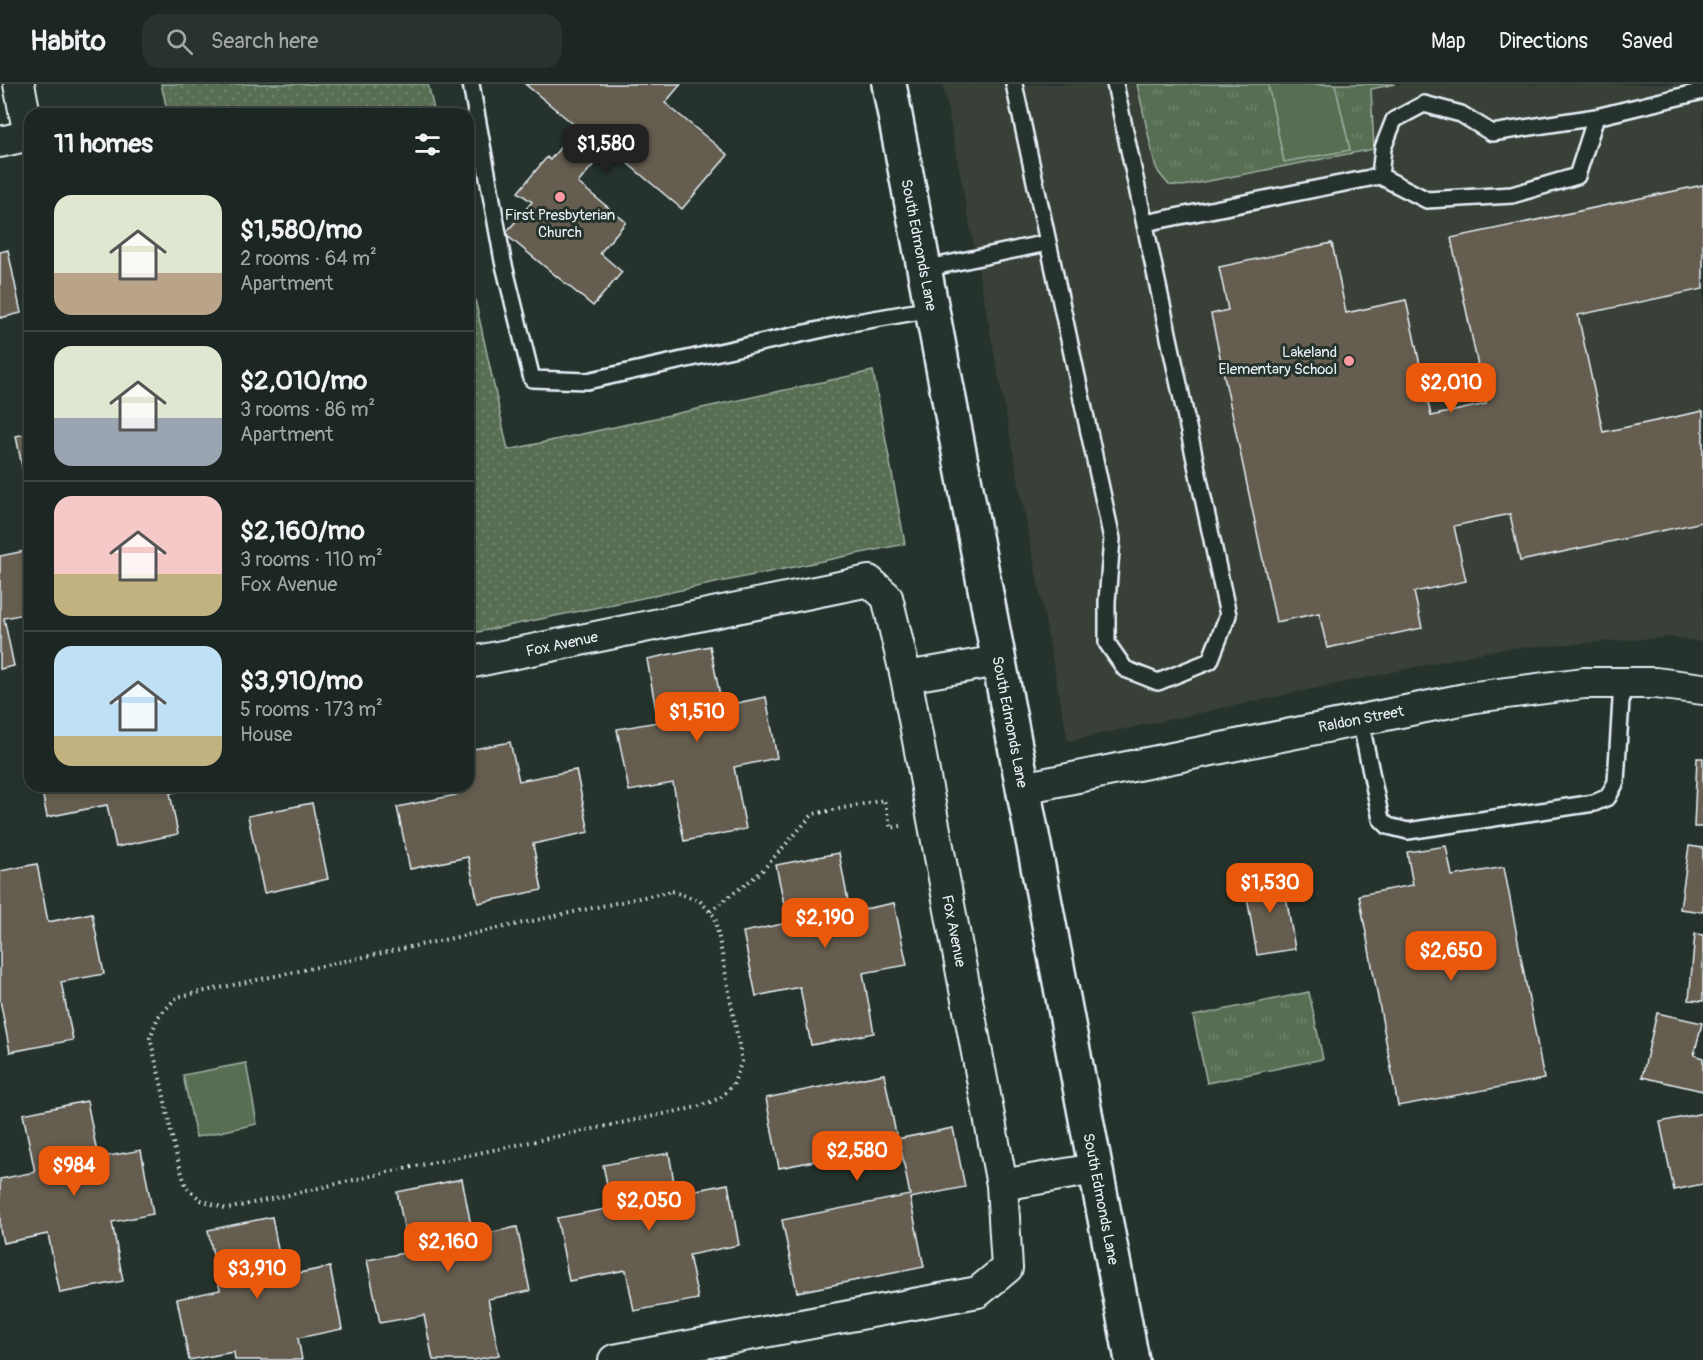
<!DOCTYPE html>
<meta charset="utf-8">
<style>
:root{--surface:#1c2622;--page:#29322f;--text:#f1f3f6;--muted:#a0a5a5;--line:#3a4340;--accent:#ea580c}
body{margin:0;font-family:Pangolin,sans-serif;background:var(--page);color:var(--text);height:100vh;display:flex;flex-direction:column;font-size:22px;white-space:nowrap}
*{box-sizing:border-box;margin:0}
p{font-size:20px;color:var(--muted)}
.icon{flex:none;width:33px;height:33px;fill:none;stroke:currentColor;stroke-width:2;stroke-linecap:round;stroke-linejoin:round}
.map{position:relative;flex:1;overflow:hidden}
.details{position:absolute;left:24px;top:24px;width:450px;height:684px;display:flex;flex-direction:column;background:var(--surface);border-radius:18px;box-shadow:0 3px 9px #0003,0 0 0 2px var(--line)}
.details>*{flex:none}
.price{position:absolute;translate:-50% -51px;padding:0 14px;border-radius:12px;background:var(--accent);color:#fff;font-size:20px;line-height:39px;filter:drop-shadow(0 2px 3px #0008)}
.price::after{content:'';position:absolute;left:50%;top:36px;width:18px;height:14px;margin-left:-9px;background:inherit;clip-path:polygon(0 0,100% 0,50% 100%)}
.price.selected{background:#222;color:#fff}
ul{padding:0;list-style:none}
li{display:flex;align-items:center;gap:18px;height:150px;padding:0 30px}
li+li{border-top:2px solid var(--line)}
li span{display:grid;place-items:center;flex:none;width:168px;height:120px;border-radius:18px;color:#555}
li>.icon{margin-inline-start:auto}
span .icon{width:72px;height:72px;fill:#fffc;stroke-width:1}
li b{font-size:26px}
h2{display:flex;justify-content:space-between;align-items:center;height:72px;padding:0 30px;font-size:26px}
header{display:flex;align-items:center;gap:36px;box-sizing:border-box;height:84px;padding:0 30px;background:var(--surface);border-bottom:2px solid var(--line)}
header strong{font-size:28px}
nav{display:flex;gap:33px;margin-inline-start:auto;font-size:21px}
.search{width:420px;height:54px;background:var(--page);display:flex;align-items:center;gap:15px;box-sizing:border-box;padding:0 21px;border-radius:18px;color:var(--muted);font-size:22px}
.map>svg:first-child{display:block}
.built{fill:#394037}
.grass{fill:url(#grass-dots);stroke:#a0b0a5;stroke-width:1.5}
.park{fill:url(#park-tufts);stroke:#a0b0a5;stroke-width:1.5}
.pitch{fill:#586e52;stroke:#a0b0a5;stroke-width:1.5}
.building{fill:#655d4f;stroke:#e8f1f8;stroke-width:1.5}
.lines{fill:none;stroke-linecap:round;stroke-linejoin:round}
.lane-casing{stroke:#e8f1f8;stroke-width:20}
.street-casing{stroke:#e8f1f8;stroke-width:34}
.secondary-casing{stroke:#e8f1f8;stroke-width:38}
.path{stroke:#e8f1f8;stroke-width:4;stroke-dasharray:1.5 4.5;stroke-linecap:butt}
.lane{stroke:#26332d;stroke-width:15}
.street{stroke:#26332d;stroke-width:30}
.secondary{stroke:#26332d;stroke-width:33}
.poi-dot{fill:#ff9aa2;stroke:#26332d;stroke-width:2}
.labels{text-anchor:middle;stroke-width:6;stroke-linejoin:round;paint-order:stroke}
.poi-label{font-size:15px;fill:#e8f1f8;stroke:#26332d}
.street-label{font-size:15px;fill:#e8f1f8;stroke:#26332d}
</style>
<header>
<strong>Habito</strong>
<div class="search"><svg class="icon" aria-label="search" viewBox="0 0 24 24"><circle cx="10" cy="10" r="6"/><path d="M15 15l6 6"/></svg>Search here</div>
<nav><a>Map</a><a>Directions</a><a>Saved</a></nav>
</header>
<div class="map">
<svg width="1703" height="1276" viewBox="0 0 1703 1276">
<defs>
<pattern id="grass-dots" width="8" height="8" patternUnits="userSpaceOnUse" patternTransform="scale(1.5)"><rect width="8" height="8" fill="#586e52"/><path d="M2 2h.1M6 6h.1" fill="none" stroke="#70836c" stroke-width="1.8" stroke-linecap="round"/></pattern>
<pattern id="park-tufts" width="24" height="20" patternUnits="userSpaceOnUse" patternTransform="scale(1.5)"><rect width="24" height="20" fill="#586e52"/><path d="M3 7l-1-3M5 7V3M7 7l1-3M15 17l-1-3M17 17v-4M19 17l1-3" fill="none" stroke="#70836c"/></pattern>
</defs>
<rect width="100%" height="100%" fill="#26332d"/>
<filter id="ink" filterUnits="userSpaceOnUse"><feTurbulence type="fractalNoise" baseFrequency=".0167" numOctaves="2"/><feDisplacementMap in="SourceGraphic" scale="12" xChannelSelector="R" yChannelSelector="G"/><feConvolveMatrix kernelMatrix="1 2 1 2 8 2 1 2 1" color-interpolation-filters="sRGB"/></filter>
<g filter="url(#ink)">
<path class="built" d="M943,0H1703V558L1671,553L1500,565L1068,657Z"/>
<path class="grass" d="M161,0H428L435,30H168Z
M468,183L508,366L873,287L905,460L468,550Z"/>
<path class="park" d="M1137,0H1395L1371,5L1374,65L1183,102L1169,101L1159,89L1155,81Z
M1309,908L1323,975L1207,999L1193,932Z"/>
<path class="pitch" d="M1268,0H1335L1350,66L1284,78Z
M246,979L257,1040L196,1053L183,991Z"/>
<path class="building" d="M525,0H681L665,19L728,71L682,125L608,63L578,99L626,138L600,169L622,188L593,222L505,150L532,118L518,108L547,73L550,76L577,43Z
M1703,101V205L1578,231L1603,348L1703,327V438L1520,477L1510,430L1454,442L1466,497L1414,508L1422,544L1327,564L1319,529L1276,538L1211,230L1228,226L1219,183L1332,159L1346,229L1406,216L1431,332L1486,320L1451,154Z
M8,166L21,229L0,234V168Z
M30,349V408H27L16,352Z
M30,466V529L4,534L14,582L0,585V472Z
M710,562L722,622L766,613L777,674L734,683L746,745L684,757L673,699L629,707L617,645L658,638L647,575Z
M510,658L519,697L576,686L589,748L533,760L542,806L478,819L468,773L410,785L397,723L456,711L454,702H468V666Z
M1697,674H1703V743H1694Z
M41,702H204L170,709L178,750L116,763L107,721L47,733Z
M312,719L328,795L264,809L248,732Z
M1446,762L1452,792L1504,783L1544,995L1398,1022L1359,811L1413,801L1407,768Z
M1689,762L1703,764V828L1680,825Z
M839,769L850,828L894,819L907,881L863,889L874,949L811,961L800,903L756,912L743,848L788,839L776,781Z
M37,780L48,838L92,829L104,890L61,898L73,956L10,968L0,916V787Z
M1282,788L1295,865L1257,871L1244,795Z
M1695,850L1703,851V917L1689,916Z
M1657,929L1702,939L1694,971L1703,974V1007L1642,993Z
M884,990L897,1055L953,1044L965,1103L910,1114L924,1183L797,1208L782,1136L910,1111L900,1060L779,1084L766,1014Z
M87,1017L98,1074L141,1066L153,1130L112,1138L123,1197L60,1209L48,1150L3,1159L0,1145V1095L35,1088L23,1030Z
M1703,1029V1100L1674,1106L1660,1038Z
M669,1069L676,1110L728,1100L739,1161L689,1171L698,1215L634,1227L626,1186L569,1197L557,1134L612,1124L603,1081Z
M462,1095L473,1152L517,1143L530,1207L488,1215L499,1271L474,1276H433L424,1231L380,1239L367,1176L409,1168L397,1108Z
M272,1133L283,1192L330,1183L342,1245L298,1254L302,1276H235L234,1268L189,1276L177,1215L220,1206L208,1146Z"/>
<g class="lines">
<g class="lane-casing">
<path id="lane" d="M471,0L503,177L532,295L587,297L851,239L932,225
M1014,0L1112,455L1107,517V559L1125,585L1158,598L1210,577L1228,531L1115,0
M1380,92L1383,64L1394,36L1424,20L1461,30L1492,49L1596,33
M1145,139L1380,92L1427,116L1512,111L1577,92L1596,33L1703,7
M924,185L1047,159
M1360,636L1381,735L1388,742L1408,747L1594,719L1608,713L1616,698L1622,599"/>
</g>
<g class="street-casing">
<path id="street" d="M19,0L29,51
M0,58L30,51
M468,579L869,497L887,513L906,593L1002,1101L1007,1184L978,1208L614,1276
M906,593L998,577
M1023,704L1475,613L1584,599H1655L1703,605
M1002,1101L1095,1085"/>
</g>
<g class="secondary-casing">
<path id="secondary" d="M889,0L1132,1276"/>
</g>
<path class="path" d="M672,807L700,817L715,833L742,977L733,1001L720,1014L697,1023L393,1087L227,1125L201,1116L186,1103L174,1063L162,1003L150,954L158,933L177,913Z
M710,827L760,789L813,730L884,716L891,744L905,741"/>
<use href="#lane" class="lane"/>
<use href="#street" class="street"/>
<use href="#secondary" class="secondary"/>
</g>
</g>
<g class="poi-dot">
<circle cx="560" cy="113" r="6"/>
<circle cx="1349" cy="277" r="6"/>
</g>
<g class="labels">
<g class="poi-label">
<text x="560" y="136">First Presbyterian<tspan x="560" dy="17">Church</tspan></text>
<text x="1337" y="273" text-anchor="end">Lakeland<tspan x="1337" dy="17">Elementary School</tspan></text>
</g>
<g class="street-label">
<text transform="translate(919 161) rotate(79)" y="5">South Edmonds Lane</text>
<text transform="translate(562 560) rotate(-12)" y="5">Fox Avenue</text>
<text transform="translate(1361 635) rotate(-11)" y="5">Raldon Street</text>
<text transform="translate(1010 638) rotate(79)" y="5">South Edmonds Lane</text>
<text transform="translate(954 847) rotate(79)" y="5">Fox Avenue</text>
<text transform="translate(1101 1115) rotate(79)" y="5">South Edmonds Lane</text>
</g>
</g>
</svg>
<b class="price selected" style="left:606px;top:91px">$1,580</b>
<b class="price" style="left:1451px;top:330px">$2,010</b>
<b class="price" style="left:697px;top:659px">$1,510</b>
<b class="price" style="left:1270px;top:830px">$1,530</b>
<b class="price" style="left:825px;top:865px">$2,190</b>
<b class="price" style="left:1451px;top:898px">$2,650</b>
<b class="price" style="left:857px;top:1098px">$2,580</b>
<b class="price" style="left:74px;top:1113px">$984</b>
<b class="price" style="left:649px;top:1148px">$2,050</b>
<b class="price" style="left:448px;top:1189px">$2,160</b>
<b class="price" style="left:257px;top:1216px">$3,910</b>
<section class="details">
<h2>11 homes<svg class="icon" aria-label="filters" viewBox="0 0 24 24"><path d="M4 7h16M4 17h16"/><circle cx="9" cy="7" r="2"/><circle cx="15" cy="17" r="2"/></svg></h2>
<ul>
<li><span style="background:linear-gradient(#dfe7d0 65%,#b9a48a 0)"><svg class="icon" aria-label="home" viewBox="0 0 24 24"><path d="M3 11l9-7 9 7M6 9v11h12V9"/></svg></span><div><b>$1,580/mo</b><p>2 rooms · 64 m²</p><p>Apartment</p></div></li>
<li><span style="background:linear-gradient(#dfe7d0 60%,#9aa5b1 0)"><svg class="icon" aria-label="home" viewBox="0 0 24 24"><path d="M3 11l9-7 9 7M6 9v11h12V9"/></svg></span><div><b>$2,010/mo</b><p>3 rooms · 86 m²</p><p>Apartment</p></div></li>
<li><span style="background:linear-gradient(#f6c9c9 65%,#c2b280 0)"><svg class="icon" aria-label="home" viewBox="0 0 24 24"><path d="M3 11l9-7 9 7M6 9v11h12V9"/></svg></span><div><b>$2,160/mo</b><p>3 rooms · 110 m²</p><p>Fox Avenue</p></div></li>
<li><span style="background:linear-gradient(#bfe0f5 75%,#c2b280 0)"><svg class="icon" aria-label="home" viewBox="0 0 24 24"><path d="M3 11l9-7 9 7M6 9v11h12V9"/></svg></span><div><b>$3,910/mo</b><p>5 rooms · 173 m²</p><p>House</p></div></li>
</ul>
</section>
</div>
